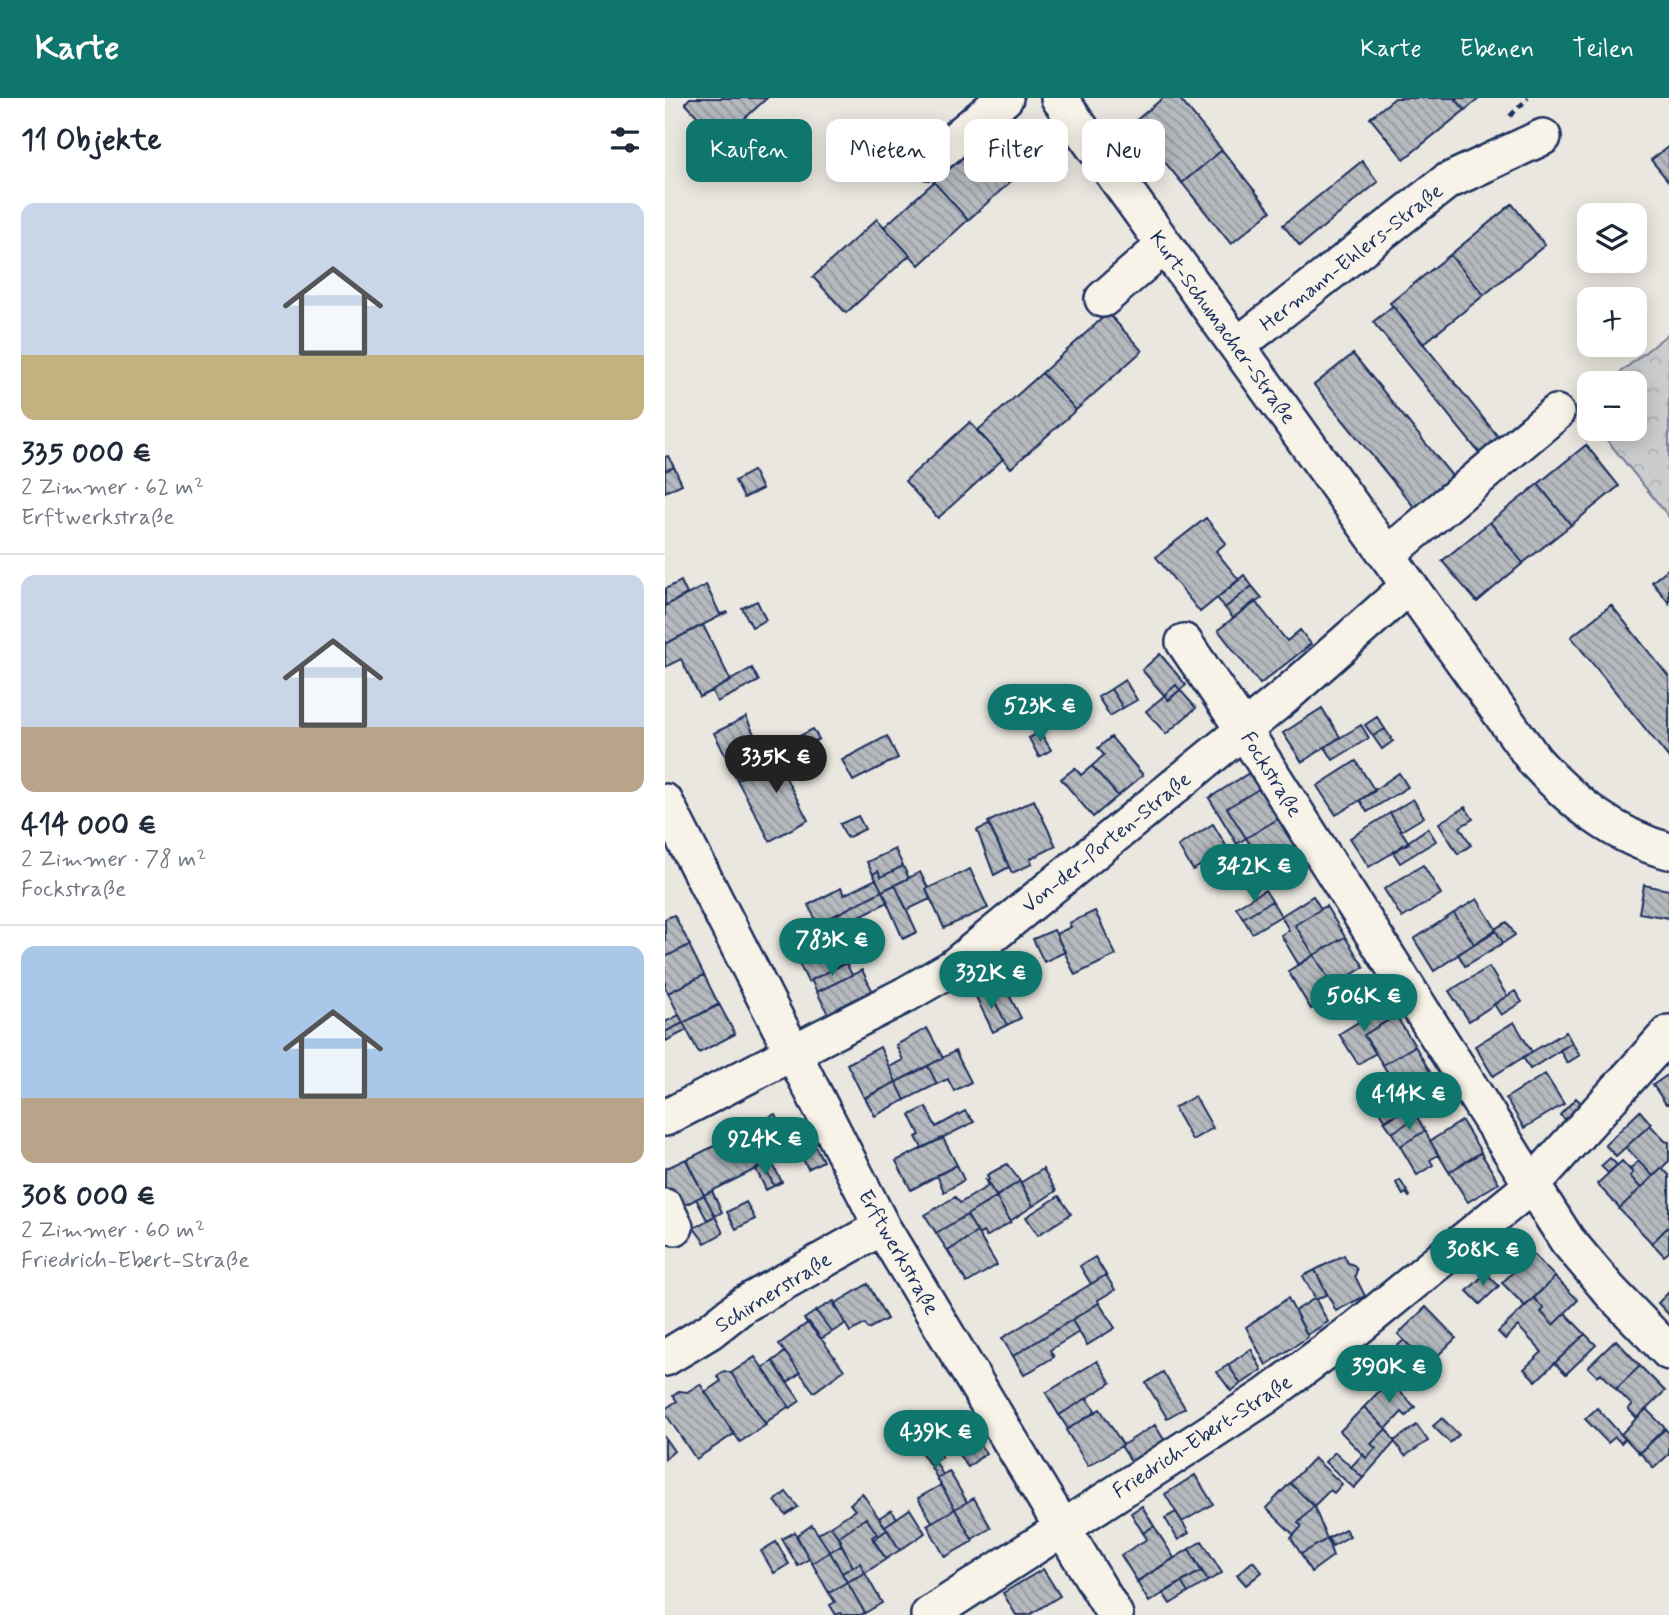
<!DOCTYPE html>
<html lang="de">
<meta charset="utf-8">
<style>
:root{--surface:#fff;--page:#f6f6f7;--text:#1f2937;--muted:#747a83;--line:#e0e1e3;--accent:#0f766e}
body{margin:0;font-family:Mynerve,sans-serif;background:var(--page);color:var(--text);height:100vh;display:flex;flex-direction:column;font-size:26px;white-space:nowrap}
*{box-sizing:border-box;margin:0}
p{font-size:23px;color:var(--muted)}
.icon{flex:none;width:38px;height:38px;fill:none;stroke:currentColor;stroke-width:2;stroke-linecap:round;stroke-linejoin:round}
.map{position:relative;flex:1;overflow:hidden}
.sheet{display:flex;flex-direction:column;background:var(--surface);width:665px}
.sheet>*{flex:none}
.guide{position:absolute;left:21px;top:21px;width:665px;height:63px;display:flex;gap:14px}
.tools{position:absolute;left:912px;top:105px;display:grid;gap:14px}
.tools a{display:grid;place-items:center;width:70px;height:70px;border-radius:14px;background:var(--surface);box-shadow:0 4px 18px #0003;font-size:35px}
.price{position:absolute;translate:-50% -60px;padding:0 16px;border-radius:24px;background:var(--accent);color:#fff;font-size:23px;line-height:46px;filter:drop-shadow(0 2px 4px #0008)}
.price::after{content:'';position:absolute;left:50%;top:42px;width:21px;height:16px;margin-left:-10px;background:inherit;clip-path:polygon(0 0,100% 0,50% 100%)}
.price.current{background:#222;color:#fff}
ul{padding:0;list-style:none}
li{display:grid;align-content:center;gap:14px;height:371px;padding:0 21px}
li+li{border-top:2px solid var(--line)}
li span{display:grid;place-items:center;height:217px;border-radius:14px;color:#555}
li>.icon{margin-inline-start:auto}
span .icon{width:126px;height:126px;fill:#fffc;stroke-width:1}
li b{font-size:30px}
h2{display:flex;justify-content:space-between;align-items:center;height:84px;padding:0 21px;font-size:30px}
.pill{padding:0 24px;border-radius:14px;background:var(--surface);box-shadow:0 4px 18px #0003;font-size:24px;line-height:63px}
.pill.current{background:var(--accent);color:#fff}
header{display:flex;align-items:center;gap:42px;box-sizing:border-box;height:98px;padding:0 35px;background:var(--accent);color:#fff}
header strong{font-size:33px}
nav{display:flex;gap:38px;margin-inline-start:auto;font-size:24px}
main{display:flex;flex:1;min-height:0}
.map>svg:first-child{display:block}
.park{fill:url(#park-crowns);stroke:#737e96;stroke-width:2}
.building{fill:url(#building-back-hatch);stroke:#1b2f5e;stroke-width:2}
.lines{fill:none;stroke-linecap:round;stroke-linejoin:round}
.minor-casing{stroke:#1b2f5e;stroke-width:40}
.path{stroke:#1b2f5e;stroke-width:4.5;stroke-dasharray:7 5;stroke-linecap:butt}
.minor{stroke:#f7f3e8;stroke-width:35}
.labels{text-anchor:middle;stroke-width:7;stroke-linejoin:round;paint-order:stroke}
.street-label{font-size:21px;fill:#1b2f5e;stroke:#f7f3e8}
</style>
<header>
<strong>Karte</strong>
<nav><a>Karte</a><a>Ebenen</a><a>Teilen</a></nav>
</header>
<main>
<section class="sheet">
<h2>11 Objekte<svg class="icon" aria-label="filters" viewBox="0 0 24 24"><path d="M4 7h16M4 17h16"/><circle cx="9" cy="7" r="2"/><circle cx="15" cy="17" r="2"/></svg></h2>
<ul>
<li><span style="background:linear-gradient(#c9d6e8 70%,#c2b280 0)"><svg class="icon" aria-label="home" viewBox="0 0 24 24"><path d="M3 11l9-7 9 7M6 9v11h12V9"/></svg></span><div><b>335 000 €</b><p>2 Zimmer · 62 m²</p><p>Erftwerkstraße</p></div></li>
<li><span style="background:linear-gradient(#c9d6e8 70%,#b9a48a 0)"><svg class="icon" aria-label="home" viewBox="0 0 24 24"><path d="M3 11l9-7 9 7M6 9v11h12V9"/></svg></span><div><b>414 000 €</b><p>2 Zimmer · 78 m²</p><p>Fockstraße</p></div></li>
<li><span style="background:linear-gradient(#a9c7e8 70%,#b9a48a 0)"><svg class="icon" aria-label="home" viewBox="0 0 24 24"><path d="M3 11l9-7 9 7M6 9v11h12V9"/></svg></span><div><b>308 000 €</b><p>2 Zimmer · 60 m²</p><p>Friedrich-Ebert-Straße</p></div></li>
</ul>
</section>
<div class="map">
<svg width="1004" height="1517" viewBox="0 0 1004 1517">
<defs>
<pattern id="park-crowns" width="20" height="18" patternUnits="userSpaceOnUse" patternTransform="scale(1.75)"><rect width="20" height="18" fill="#cbcccd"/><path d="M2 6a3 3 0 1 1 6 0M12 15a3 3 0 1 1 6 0" fill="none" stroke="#aeb0b2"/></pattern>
<pattern id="building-back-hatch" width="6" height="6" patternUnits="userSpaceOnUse" patternTransform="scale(1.75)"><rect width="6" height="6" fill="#b6babf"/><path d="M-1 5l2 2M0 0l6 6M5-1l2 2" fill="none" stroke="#93989e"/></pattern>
</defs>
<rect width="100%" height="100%" fill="#eae7e0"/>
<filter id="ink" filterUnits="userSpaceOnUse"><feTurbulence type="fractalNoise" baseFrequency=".0143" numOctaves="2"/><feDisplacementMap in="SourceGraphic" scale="14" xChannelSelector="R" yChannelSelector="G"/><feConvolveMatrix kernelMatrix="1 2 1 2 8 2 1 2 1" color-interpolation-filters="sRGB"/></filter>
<g filter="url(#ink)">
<path class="park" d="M1004,235V419L933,331H970V285H942Z"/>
<path class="building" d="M25,0H102L55,43L20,5Z
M498,0H514L557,52L517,85L468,25Z
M730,0H790L800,12L739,61L705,20Z
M790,0H815L800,12Z
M318,40L352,78L303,122L269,84Z
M1004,48V84L986,62Z
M557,52L606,113L566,146L517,85Z
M697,63L713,84L635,148L618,127Z
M269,84L303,122L254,167L219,129Z
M847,106L880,147L819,197L785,157Z
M212,121L245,157L181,215L148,179Z
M785,157L819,197L758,246L725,205Z
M728,208L835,341L816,357L708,224Z
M443,215L477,253L411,312L377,275Z
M688,256L788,379L750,410L649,287Z
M377,275L411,312L346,370L312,333Z
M305,324L338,361L273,420L240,383Z
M921,347L954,388L906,427L873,386Z
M3,358L9,369L0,373V359Z
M9,369L17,386L0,394V373Z
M88,373L97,391L79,400L70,383Z
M873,386L906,427L858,465L825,424Z
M541,420L561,445L551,453L574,482L535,514L491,459Z
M825,424L858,465L812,504L777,463Z
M1004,470V505L987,484Z
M579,477L587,488L560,510L552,500Z
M16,483L22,496L0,508V491Z
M41,487L55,516L63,514L0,546V508Z
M587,488L597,500L568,520L560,510Z
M92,503L101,522L87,529L77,510Z
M590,503L622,543L635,532L646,546L595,586L553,532Z
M946,507L1004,579V660L906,539Z
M38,527L66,583L35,599L16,561L0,569V546Z
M495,556L521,587L515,592L511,587L499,597L477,572Z
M87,570L94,583L52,604L47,593Z
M460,582L472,602L458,610L446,591Z
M511,587L515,592L504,602L499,597Z
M446,591L458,610L445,618L433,599Z
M515,592L531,610L501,636L481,613L500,597L503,602Z
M657,610L675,639L637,664L618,635Z
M81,619L95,649L64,665L49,635Z
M712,619L720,631L708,638L700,627Z
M696,627L704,640L668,662L660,649Z
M148,631L154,641L134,651L129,641Z
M720,631L728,643L717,651L708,638Z
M375,634L386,652L374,659L364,640Z
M222,638L233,660L188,683L177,662Z
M128,639L134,651L72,682L64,665L95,649L98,654Z
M446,639L478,677L453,698L427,668L439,657L433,650Z
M134,651L143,669L121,680L143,722L105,743L72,682Z
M691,663L710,693L671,717L652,688Z
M427,668L453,698L428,719L396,681L410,670L416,677Z
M584,675L594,691L562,710L581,740L572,746L544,700Z
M734,675L743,689L702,714L695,702Z
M594,691L613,721L581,740L562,710Z
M748,701L759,719L736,733L725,715Z
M369,702L391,748L365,761L367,766L347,775L323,724Z
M800,709L808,721L795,729L806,747L793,756L774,725Z
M725,715L744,745L704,769L685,740Z
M193,718L200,731L182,740L175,726Z
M613,721L632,753L601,772L581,740Z
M548,726L563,751L528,772L513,748Z
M324,727L344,769L329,777L312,732Z
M763,730L771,743L735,765L728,754Z
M230,751L238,768L216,779L213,773L208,776L202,764Z
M758,767L776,796L737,820L719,791Z
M238,768L244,780L217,793L208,776L213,773L216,779Z
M305,771L323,810L279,830L261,791Z
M255,774L263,790L261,791L265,801L242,812L230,787Z
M211,781L217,793L153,826L143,807L176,790L179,797Z
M230,787L252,834L238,841L217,793Z
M979,787L1004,792V820L974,815Z
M600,792L607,803L578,820L571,809Z
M217,793L223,804L191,820L195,828L162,845L153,826Z
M648,798L656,811L630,827L649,857L634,867L616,837L624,832L616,818Z
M812,801L831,831L809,846L789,815Z
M607,803L616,818L587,835L578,820Z
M661,808L680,839L649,857L630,827Z
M430,813L451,857L410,877L391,836L406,829L404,825Z
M789,815L809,846L769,873L749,841Z
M9,817L25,847L0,859V821Z
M842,824L850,837L838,845L830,831Z
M389,832L400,854L379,864L368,841Z
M831,833L838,845L800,868L793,856Z
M182,835L184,839L177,844L186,862L143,884L131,859Z
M680,839L699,869L668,888L649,857Z
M24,847L39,877L3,895L0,889V859Z
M649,857L668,888L678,882L682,889L646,911L623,873Z
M181,865L187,877L152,894L146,882Z
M824,869L842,898L804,923L784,893Z
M197,872L209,896L164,918L152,894Z
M39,877L54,907L18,925L3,895Z
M338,885L356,920L342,927L324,892Z
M701,885L709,897L684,912L677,900Z
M324,892L342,927L328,934L311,899Z
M850,893L857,904L836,917L829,906Z
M54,906L70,936L34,955L18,925Z
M721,907L728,919L699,937L711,955L693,966L674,936Z
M14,917L18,925L0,934V924Z
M731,918L750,948L718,967L699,937Z
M849,924L867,954L828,978L810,948Z
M18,925L22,932L1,943L0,934Z
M262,930L278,960L231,984L224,969L238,962L231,947Z
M901,934L907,945L865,971L858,959Z
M907,945L915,957L902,965L895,952Z
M750,948L768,979L737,998L718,967Z
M215,949L231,984L199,1000L182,966Z
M290,953L306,984L289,993L283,981L272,986L263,968Z
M263,968L272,986L240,1002L231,984Z
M880,976L899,1006L859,1030L841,1000Z
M1004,976V1006H1001L988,987Z
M725,979L737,998L747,992L753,1003L721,1023L706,998L724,987L721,981Z
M231,984L240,1002L210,1018L200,1000Z
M530,998L548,1030L527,1042L509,1010Z
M911,1000L923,1012L908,1028L895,1017Z
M745,1008L752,1019L727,1035L719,1023Z
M261,1009L271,1029L300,1013L309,1024L257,1050L251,1039L255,1037L245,1017Z
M975,1013L986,1026L951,1058L940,1047Z
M110,1016L128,1052L99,1067L80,1031Z
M752,1019L760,1033L735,1048L727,1035Z
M797,1023L816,1054L784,1074L765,1043Z
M985,1027L1000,1043L1004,1044V1063L988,1078L961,1049Z
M81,1032L99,1067L39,1097L21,1062Z
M142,1032L158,1063L143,1071L127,1040Z
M760,1033L773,1057L765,1062L768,1067L752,1077L735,1048Z
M278,1040L292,1067L246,1092L231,1063Z
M816,1055L834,1085L803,1104L784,1074Z
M945,1060L952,1067L943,1075L936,1068Z
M21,1061L39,1097L9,1113L0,1095V1071Z
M106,1063L117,1084L109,1088L99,1067Z
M957,1063L968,1075L965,1078L976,1090L955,1110L932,1086Z
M973,1063L988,1078L976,1090L965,1078L968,1075L965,1071Z
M342,1066L355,1083L331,1098L322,1083L324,1082L322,1077Z
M99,1067L109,1088L101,1092L91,1071Z
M292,1067L299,1082L279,1094L272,1077Z
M997,1070L1004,1077V1128L987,1145L954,1111Z
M378,1071L391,1093L368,1108L355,1085Z
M320,1081L332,1099L271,1135L260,1117L290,1099L295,1105L323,1088Z
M735,1082L745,1098L744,1099L741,1095L738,1097L731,1085Z
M355,1083L368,1108L345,1123L331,1099Z
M47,1093L57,1114L50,1118L39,1097Z
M39,1097L50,1118L42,1122L31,1101Z
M394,1098L406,1116L373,1137L361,1119Z
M331,1099L346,1124L321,1139L318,1134L314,1137L302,1117Z
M81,1104L90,1121L71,1131L62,1114Z
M302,1117L312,1134L283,1153L271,1135Z
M50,1118L58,1135L40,1145L29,1130Z
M1004,1128V1154L999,1158L987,1145Z
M312,1134L332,1167L302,1185L283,1153Z
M831,1148L839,1157L821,1175L812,1166Z
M867,1155L890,1179L860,1208L837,1185Z
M679,1157L683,1165L689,1167L692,1172L690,1178L700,1198L671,1213L650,1172Z
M430,1159L441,1177L426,1186L415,1168Z
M650,1172L662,1196L651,1202L638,1178Z
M821,1175L834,1188L815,1206L802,1193Z
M441,1177L450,1192L433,1202L434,1205L348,1258L337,1240Z
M890,1179L913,1202L888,1227L876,1214L879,1211L869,1200Z
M203,1186L222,1221L203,1231L200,1226L185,1234L169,1206Z
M1004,1194V1217L993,1205Z
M623,1200L643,1239L601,1267L581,1229Z
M650,1200L663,1224L642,1237L630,1213Z
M869,1200L879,1211L876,1214L888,1227L900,1215L920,1236L871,1283L859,1271L877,1254L853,1228L840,1241L833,1234Z
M169,1203L180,1226L167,1234L151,1213Z
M434,1205L450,1230L422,1247L407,1222Z
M761,1209L791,1240L763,1267L733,1236Z
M151,1213L167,1234L156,1241L139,1221Z
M407,1222L414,1234L385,1252L389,1259L359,1277L348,1258Z
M144,1224L179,1272L149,1294L114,1246Z
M920,1236L931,1247L901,1276L890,1265Z
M739,1242L763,1267L753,1277L728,1252Z
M951,1242L975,1268L951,1291L936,1275L932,1278L923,1269Z
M586,1251L597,1272L576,1286L563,1267Z
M120,1254L135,1275L122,1285L108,1263Z
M90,1259L124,1308L100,1325L66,1275Z
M108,1263L135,1303L125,1310L98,1270Z
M432,1263L446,1285L394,1317L381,1295Z
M563,1267L576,1286L566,1293L552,1274Z
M975,1268L1000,1293L972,1320L963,1311L967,1307L951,1291Z
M59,1273L66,1275L101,1327L75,1344L40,1294L56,1283L52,1278Z
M498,1274L520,1310L502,1320L481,1285Z
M724,1283L750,1309L741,1318L737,1314L721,1331L699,1309Z
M35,1286L69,1336L31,1361L0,1315V1311L12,1303L8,1298L15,1293L22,1294Z
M422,1300L431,1314L403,1331L394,1317Z
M699,1309L721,1331L706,1346L711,1350L701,1360L675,1333Z
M932,1310L960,1341L956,1345L950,1339L943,1345L920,1321Z
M435,1311L458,1347L423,1368L401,1332Z
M981,1311L1000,1330L974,1355L956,1336Z
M777,1320L794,1337L785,1345L768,1328Z
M261,1321L272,1335L252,1350L241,1335Z
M490,1327L501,1345L468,1366L456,1348Z
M752,1327L763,1343L740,1358L729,1343Z
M721,1331L730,1344L698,1380L686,1369L698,1356L701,1360L711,1350L706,1346Z
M1000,1331L1004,1335V1356L989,1370L975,1355Z
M306,1335L321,1355L303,1369L288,1349Z
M0,1340L9,1353L0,1361Z
M269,1347L277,1359L265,1367L256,1354Z
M670,1354L698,1380L689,1390L660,1364Z
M649,1360L677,1386L669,1395L665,1392L649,1408L625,1385Z
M270,1363L278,1377L272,1380L265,1367Z
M284,1373L302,1404L290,1411L272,1380Z
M530,1377L548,1406L517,1424L500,1396Z
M625,1385L649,1408L633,1425L637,1428L629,1437L601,1410Z
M276,1387L290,1411L267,1424L253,1400Z
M121,1394L133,1409L121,1417L110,1403Z
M197,1395L222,1432L208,1442L207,1439L212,1436L201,1420L173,1439L165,1428L190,1412L185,1406Z
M309,1400L326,1430L307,1441L290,1411Z
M477,1408L489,1428L478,1435L466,1415Z
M649,1408L662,1441L636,1456L626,1440L637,1428L633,1425Z
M245,1411L260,1435L235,1452L220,1428Z
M290,1411L308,1443L280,1459L262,1427Z
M226,1412L232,1420L220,1428L214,1420Z
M511,1414L524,1435L513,1442L500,1420Z
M201,1420L212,1436L207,1439L221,1461L200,1475L195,1465L188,1469L173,1439Z
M147,1427L165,1454L147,1465L131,1438Z
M165,1428L176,1442V1447L165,1454L153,1436Z
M489,1428L509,1460L472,1483L456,1457L482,1441L478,1435Z
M680,1431L685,1438L667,1448L663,1440Z
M222,1432L235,1452L221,1461L208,1442Z
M130,1434L144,1461L133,1468L117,1441Z
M662,1441L668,1458L646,1474L636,1456Z
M537,1443L557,1475L543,1483L524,1451Z
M111,1444L124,1466L109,1475L96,1453Z
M176,1447L188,1469L177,1475L165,1454Z
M524,1451L536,1473L484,1504L472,1484Z
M165,1454L182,1484L164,1495L147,1465Z
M588,1463L597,1474L581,1487L572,1477Z
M195,1465L200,1475L182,1484L177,1475Z
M378,1471L395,1498L364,1517H351L338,1495Z
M536,1473L543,1483L523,1495L516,1484Z
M200,1475L217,1505L200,1515L182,1484Z
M182,1484L200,1515L195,1517H177L176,1515L171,1517L165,1507L170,1504L164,1495Z
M516,1484L523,1495L505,1506L498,1495Z"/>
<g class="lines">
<g class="minor-casing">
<path id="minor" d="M394,0L870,663C907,704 950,739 1004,753
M264,63L340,0
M438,201L499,148
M573,247L781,84L878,39
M722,457L891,315
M519,544L578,631L902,1142L945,1193L1004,1254
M0,704L217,1129L450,1517
M0,1020L240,897L287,870L620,598L744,488
M0,1109L10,1129
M0,1260L45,1233L78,1207L217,1129
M264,1517L601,1298L692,1230L866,1088L1004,935"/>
</g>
<path class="path" d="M845,18L863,0"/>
<use href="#minor" class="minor"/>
</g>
</g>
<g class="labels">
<g class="street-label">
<text transform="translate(686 159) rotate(-38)" y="7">Hermann-Ehlers-Straße</text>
<text transform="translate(558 229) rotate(54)" y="7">Kurt-Schumacher-Straße</text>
<text transform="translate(607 676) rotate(58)" y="7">Fockstraße</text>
<text transform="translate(441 744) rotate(-39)" y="7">Von-der-Porten-Straße</text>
<text transform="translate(234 1154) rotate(60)" y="7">Erftwerkstraße</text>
<text transform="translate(108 1194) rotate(-32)" y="7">Schirnerstraße</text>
<text transform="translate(537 1338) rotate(-33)" y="7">Friedrich-Ebert-Straße</text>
</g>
</g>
</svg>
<div class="tools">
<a><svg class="icon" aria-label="layers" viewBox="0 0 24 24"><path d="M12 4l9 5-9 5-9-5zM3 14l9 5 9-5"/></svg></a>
<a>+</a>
<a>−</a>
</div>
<b class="price" style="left:375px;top:646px">523K €</b>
<b class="price current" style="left:111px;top:697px">335K €</b>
<b class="price" style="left:589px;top:806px">342K €</b>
<b class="price" style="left:167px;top:880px">783K €</b>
<b class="price" style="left:326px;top:913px">332K €</b>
<b class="price" style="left:699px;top:936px">506K €</b>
<b class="price" style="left:744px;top:1034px">414K €</b>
<b class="price" style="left:100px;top:1079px">924K €</b>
<b class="price" style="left:818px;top:1190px">308K €</b>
<b class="price" style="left:724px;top:1307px">390K €</b>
<b class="price" style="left:271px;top:1372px">439K €</b>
<div class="guide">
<a class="pill current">Kaufen</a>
<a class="pill">Mieten</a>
<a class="pill">Filter</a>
<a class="pill">Neu</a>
</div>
</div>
</main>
